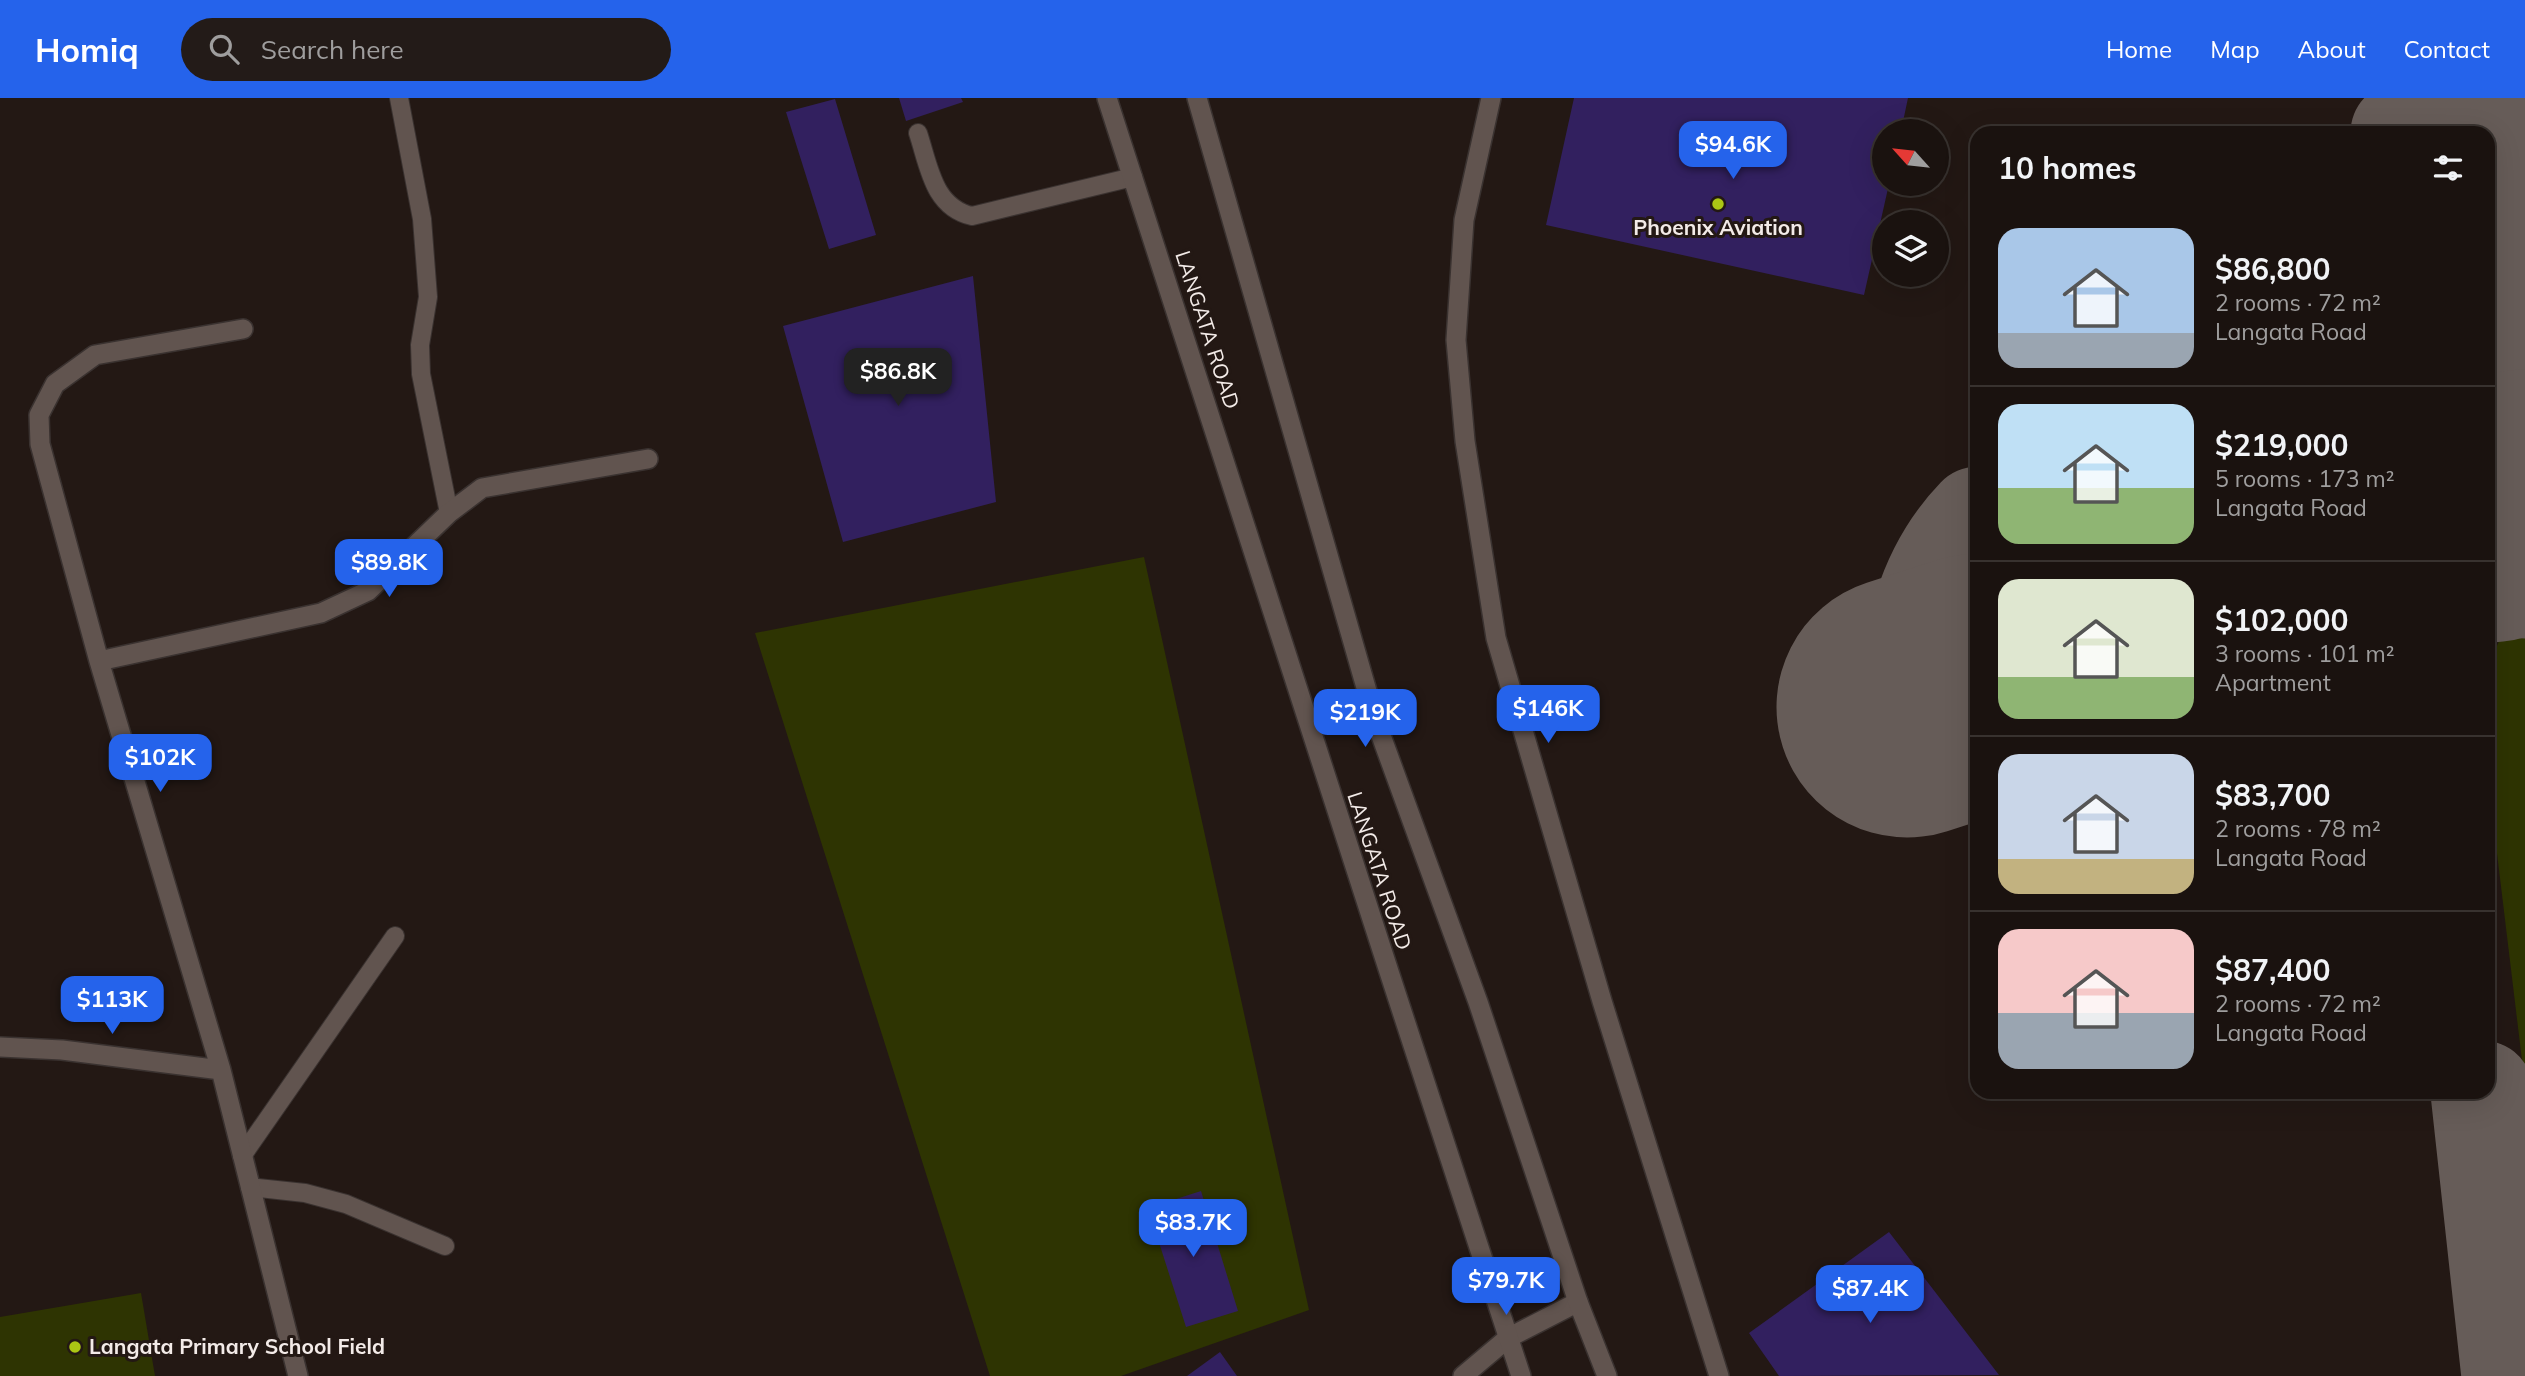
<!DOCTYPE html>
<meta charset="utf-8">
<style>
:root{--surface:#1a120f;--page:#231b18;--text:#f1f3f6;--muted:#9f9e9e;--line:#38322f;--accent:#2563eb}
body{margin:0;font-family:Mulish,sans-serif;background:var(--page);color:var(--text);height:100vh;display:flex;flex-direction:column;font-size:26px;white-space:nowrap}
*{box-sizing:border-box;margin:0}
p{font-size:23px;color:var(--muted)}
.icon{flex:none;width:38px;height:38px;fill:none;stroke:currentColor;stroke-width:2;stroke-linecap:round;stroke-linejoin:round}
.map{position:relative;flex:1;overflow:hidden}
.side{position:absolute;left:1970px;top:28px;width:525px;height:973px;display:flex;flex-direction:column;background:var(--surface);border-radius:21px;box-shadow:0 7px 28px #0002,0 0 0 2px var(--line)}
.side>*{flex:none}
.needle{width:46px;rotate:297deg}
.controls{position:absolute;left:1872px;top:21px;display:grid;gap:14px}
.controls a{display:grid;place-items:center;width:77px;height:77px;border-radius:50%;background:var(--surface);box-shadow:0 7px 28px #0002,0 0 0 2px var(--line);font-size:35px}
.price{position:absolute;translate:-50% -60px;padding:0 16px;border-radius:14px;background:var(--accent);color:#fff;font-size:23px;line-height:46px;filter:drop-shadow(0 2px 4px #0008)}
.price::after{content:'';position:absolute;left:50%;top:42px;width:21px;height:16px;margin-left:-10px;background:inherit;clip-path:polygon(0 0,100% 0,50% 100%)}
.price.active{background:#222;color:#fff}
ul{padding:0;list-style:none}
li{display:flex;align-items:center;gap:21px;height:175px;padding:0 28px}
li+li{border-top:2px solid var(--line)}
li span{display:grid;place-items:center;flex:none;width:196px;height:140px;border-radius:21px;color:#555}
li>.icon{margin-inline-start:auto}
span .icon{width:84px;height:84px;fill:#fffc;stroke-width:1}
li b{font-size:30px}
h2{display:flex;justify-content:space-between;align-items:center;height:84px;padding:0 28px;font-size:30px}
header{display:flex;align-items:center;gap:42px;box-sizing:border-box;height:98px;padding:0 35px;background:var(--accent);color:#fff}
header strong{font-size:33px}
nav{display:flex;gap:38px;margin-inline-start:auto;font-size:24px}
.search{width:490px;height:63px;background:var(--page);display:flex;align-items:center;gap:18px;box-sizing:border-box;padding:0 24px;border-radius:38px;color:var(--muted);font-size:26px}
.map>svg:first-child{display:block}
.green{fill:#2e3402}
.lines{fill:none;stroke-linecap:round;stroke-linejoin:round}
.taxiway{stroke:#665c58;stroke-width:103}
.runway{stroke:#665c58;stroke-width:261}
.building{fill:#32205f}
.service-casing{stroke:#3a3230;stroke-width:20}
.minor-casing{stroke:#3a3230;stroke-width:22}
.secondary-casing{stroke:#3a3230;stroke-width:22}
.service{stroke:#61544f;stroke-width:18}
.minor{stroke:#61544f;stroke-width:19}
.secondary{stroke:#61544f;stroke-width:19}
.poi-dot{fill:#abc614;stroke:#231814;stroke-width:2.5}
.labels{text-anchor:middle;stroke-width:6;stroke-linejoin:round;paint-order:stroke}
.poi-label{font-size:21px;font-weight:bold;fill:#f3ebe8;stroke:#231814}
.street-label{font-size:21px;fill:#f3ebe8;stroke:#231814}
</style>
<header>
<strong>Homiq</strong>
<div class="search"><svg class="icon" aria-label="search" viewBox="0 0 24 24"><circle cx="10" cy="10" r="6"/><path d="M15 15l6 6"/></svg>Search here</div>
<nav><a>Home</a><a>Map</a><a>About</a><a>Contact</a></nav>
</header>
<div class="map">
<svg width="2525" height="1278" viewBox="0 0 2525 1278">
<rect width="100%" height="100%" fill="#231814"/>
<path class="green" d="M1144,459L1309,1212L1121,1278H990L755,535Z
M2525,505V987L2489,689L2488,569L2511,515Z
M141,1195L155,1278H0V1219Z"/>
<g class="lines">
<path class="taxiway" d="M2524,0L2494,312C2498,335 2505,345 2525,357
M2402,35C2429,29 2451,21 2476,35
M2488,466L2525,489
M1925,511C1936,476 1952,447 1978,420
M1960,658L1978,671
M2482,994L2513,1278"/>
<path class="runway" d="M2488,414L2525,402
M1907,609L1978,586"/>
</g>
<path class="building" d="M899,0H961L963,4L906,23Z
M1574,0H1908L1901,33H1885V86H1889L1864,197L1546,127Z
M835,1L876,137L829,151L786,14Z
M973,178L996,404L843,444L783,228Z
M1201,1093L1238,1213L1186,1229L1148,1110Z
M1889,1134L1999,1277L1779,1278L1749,1235Z
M1220,1254L1237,1278H1187Z"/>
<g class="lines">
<g class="service-casing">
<path id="service" d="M399,0L422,121L428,199L420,247L421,276L449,415
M918,35C929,68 933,109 972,118L1133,79
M242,1058L395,838
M250,1089L305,1095L346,1106L445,1148"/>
</g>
<g class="minor-casing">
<path id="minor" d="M1491,0L1464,122L1456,242L1465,343L1496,540L1602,903L1719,1278
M243,231L95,257L55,286L39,317L40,346L99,563L221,972L298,1278
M99,563L321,515L368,493L449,415L482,390L648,361
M0,949L62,952L221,972
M1463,1278L1508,1240L1578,1204"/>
</g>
<g class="secondary-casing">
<path id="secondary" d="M1107,0C1247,426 1380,853 1521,1278
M1197,0L1375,621L1478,904L1578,1204L1607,1278"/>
</g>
<use href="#service" class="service"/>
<use href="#minor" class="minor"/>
<use href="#secondary" class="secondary"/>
</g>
<g class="poi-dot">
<circle cx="1718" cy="106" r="7"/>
<circle cx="75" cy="1249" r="7"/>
</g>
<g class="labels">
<g class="poi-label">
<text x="1718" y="137">Phoenix Aviation</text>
<text x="89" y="1256" text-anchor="start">Langata Primary School Field</text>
</g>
<g class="street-label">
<text transform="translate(1207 232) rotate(72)" y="7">LANGATA ROAD</text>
<text transform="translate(1379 773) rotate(72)" y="7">LANGATA ROAD</text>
</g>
</g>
</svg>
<div class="controls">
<a><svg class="needle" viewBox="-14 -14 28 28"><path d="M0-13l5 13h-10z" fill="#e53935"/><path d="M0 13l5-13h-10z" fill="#9f9e9e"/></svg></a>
<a><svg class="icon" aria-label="layers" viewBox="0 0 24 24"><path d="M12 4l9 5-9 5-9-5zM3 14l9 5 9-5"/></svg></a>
</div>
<b class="price" style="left:1733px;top:83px">$94.6K</b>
<b class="price active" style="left:898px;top:310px">$86.8K</b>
<b class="price" style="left:389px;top:501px">$89.8K</b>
<b class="price" style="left:1548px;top:647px">$146K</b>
<b class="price" style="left:1365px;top:651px">$219K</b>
<b class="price" style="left:160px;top:696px">$102K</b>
<b class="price" style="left:112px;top:938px">$113K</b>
<b class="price" style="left:1193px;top:1161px">$83.7K</b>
<b class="price" style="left:1506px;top:1219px">$79.7K</b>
<b class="price" style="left:1870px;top:1227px">$87.4K</b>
<section class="side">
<h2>10 homes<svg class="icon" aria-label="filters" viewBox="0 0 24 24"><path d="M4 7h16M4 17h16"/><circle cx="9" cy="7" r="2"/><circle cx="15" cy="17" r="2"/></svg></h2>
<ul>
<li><span style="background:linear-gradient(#a9c7e8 75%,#9aa5b1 0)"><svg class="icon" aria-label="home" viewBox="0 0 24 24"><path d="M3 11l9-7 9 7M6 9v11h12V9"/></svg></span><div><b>$86,800</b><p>2 rooms · 72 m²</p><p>Langata Road</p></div></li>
<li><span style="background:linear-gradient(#bfe0f5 60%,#8fb573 0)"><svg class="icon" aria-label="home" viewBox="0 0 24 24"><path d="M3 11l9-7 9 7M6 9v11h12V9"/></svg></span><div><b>$219,000</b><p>5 rooms · 173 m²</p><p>Langata Road</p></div></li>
<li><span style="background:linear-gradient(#dfe7d0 70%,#8fb573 0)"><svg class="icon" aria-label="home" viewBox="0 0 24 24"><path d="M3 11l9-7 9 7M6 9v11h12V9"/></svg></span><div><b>$102,000</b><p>3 rooms · 101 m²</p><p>Apartment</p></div></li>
<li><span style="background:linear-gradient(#c9d6e8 75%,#c2b280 0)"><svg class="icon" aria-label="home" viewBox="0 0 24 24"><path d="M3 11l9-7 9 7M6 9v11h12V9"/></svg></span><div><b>$83,700</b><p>2 rooms · 78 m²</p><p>Langata Road</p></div></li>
<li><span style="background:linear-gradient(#f6c9c9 60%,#9aa5b1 0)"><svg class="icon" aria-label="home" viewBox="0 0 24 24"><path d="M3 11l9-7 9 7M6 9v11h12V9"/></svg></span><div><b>$87,400</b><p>2 rooms · 72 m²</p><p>Langata Road</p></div></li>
</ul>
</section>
</div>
